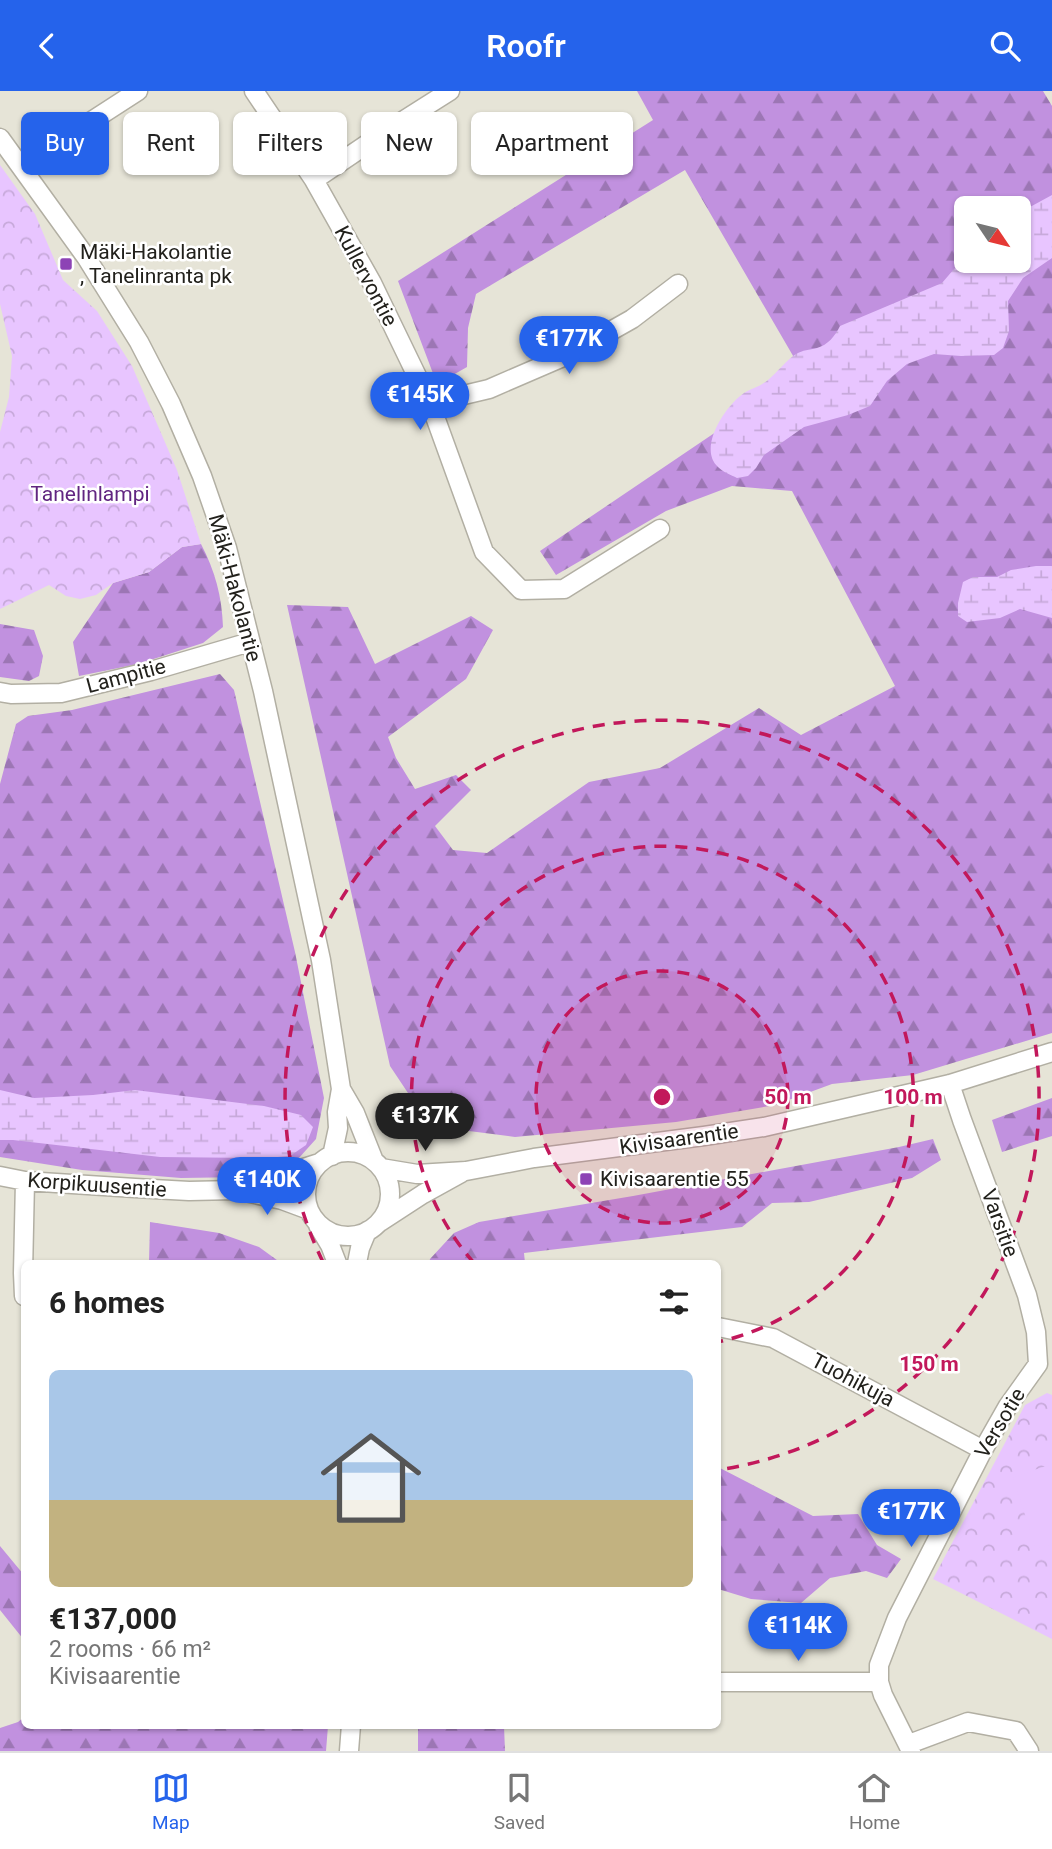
<!DOCTYPE html>
<meta charset="utf-8">
<style>
:root{--surface:#fff;--page:#f2f2f2;--text:#222;--muted:#767676;--line:#e0e0e0;--accent:#2563eb}
body{margin:0;font-family:Roboto,sans-serif;background:var(--page);color:var(--text);height:100vh;display:flex;flex-direction:column;font-size:26px;white-space:nowrap}
*{box-sizing:border-box;margin:0}
p{font-size:23px;color:var(--muted)}
.icon{flex:none;width:38px;height:38px;fill:none;stroke:currentColor;stroke-width:2;stroke-linecap:round;stroke-linejoin:round}
.map{position:relative;flex:1;overflow:hidden}
.details{position:absolute;left:21px;top:1169px;width:700px;height:469px;display:flex;flex-direction:column;background:var(--surface);border-radius:10px;box-shadow:0 2px 5px #0004}
.details>*{flex:none}
.hud{position:absolute;left:21px;top:21px;width:700px;height:63px;display:flex;gap:14px}
.needle{width:46px;rotate:125deg}
.tools{position:absolute;left:954px;top:105px;display:grid;gap:14px}
.tools a{display:grid;place-items:center;width:77px;height:77px;border-radius:10px;background:var(--surface);box-shadow:0 2px 5px #0004;font-size:35px}
.price{position:absolute;translate:-50% -60px;padding:0 16px;border-radius:24px;background:var(--accent);color:#fff;font-size:23px;line-height:46px;filter:drop-shadow(0 2px 4px #0008)}
.price::after{content:'';position:absolute;left:50%;top:42px;width:21px;height:16px;margin-left:-10px;background:inherit;clip-path:polygon(0 0,100% 0,50% 100%)}
.price.current{background:#222;color:#fff}
ul{padding:0;list-style:none}
li{display:grid;align-content:center;gap:14px;height:371px;padding:0 28px}
li span{display:grid;place-items:center;height:217px;border-radius:10px;color:#555}
li>.icon{margin-inline-start:auto}
span .icon{width:126px;height:126px;fill:#fffc;stroke-width:1}
li b{font-size:30px}
h2{display:flex;justify-content:space-between;align-items:center;height:84px;padding:0 28px;font-size:30px}
.pill{padding:0 24px;border-radius:10px;background:var(--surface);box-shadow:0 2px 5px #0004;font-size:24px;line-height:63px}
.pill.current{background:var(--accent);color:#fff}
header{display:flex;justify-content:space-between;align-items:center;height:91px;padding:0 28px;background:var(--accent);color:#fff;font-size:32px;font-weight:600}
.tab-bar{display:flex;justify-content:space-around;align-items:center;height:98px;border-top:2px solid var(--line);background:var(--surface);font-size:19px;color:var(--muted)}
.tab-bar a{display:grid;justify-items:center;gap:4px}
.tab-bar .current{color:var(--accent)}
.map>svg:first-child{display:block}
.forest{fill:url(#forest-firs);fill-rule:evenodd}
.wetland{fill:url(#wetland-marsh)}
.park{fill:url(#park-crowns)}
.garden{fill:#e8c5ff}
.lines{fill:none;stroke-linecap:round;stroke-linejoin:round}
.minor-casing{stroke:#b2afa3;stroke-width:21}
.minor{stroke:#fff;stroke-width:18}
.ring{fill:none;stroke:#c2185b;stroke-width:3.5;stroke-dasharray:12 9}
.poi-dot{fill:#8d43b5;stroke:#fff;stroke-width:2.5}
.labels{text-anchor:middle;stroke-width:5;stroke-linejoin:round;paint-order:stroke}
.poi-label{font-size:21px;fill:#22211c;stroke:#fff;text-anchor:start}
.street-label{font-size:21px;fill:#22211c;stroke:#fff}
.park-label{font-size:21px;fill:#612581;stroke:#fff}
.centre{fill:#c2185b;stroke:#fff;stroke-width:3.5}
.ring-label{font-size:21px;text-anchor:middle;font-weight:bold;fill:#c2185b;stroke:#fff;stroke-width:5;stroke-linejoin:round;paint-order:stroke}
</style>
<header><svg class="icon" aria-label="back" viewBox="0 0 24 24"><path d="M15 5l-7 7 7 7"/></svg>Roofr<svg class="icon" aria-label="search" viewBox="0 0 24 24"><circle cx="10" cy="10" r="6"/><path d="M15 15l6 6"/></svg></header>
<div class="map">
<svg width="1052" height="1660" viewBox="0 0 1052 1660">
<defs>
<pattern id="forest-firs" width="22" height="20" patternUnits="userSpaceOnUse" patternTransform="scale(1.75)"><rect width="22" height="20" fill="#c191df"/><path d="M5 1l3.5 6h-7zM16 11l3.5 6h-7z" fill="#9c76b4"/></pattern>
<pattern id="wetland-marsh" width="20" height="14" patternUnits="userSpaceOnUse" patternTransform="scale(1.75)"><rect width="20" height="14" fill="#e8c5ff"/><path d="M1 5h8M5 5V1M11 12h8M15 12V8" fill="none" stroke="#c7a9da"/></pattern>
<pattern id="park-crowns" width="20" height="18" patternUnits="userSpaceOnUse" patternTransform="scale(1.75)"><rect width="20" height="18" fill="#e8c5ff"/><path d="M2 6a3 3 0 1 1 6 0M12 15a3 3 0 1 1 6 0" fill="none" stroke="#c7a9da"/></pattern>
</defs>
<rect width="100%" height="100%" fill="#e6e4d7"/>
<path class="forest" d="M637,0H1043L1052,15V942L913,984L832,993L775,1014L676,1031L515,1046L430,1035L390,975L287,514L348,516L375,573L471,525L493,539L466,588L388,646L396,667L415,698L456,684L471,699L435,735L453,759L487,762L589,691L660,677L759,617L801,644L895,595L792,400L732,395L666,420L556,484L540,460L803,282L685,79L476,203L468,237L467,276L437,293L398,190L653,29ZM966,117H1018V170H966Z
M201,453C215,480 222,505 223,536L203,552L138,573L79,585L73,551L113,492L149,481L182,456Z
M0,533L34,539L43,565L39,585L29,590L0,586Z
M220,583L234,599L295,861L324,1007L316,1048L298,1068L246,1086L181,1087L82,1079L0,1066V693L16,633L28,625L72,619Z
M1052,1007V1045L1002,1061L992,1029Z
M933,1048L941,1069L912,1087L809,1111L772,1112L742,1136L524,1162L525,1172H429L430,1168L454,1142L479,1131L633,1105L899,1056Z
M150,1131L219,1142L259,1156L281,1172H149Z
M718,1376L813,1425L858,1423L877,1454L901,1468L887,1487L866,1480L830,1487L801,1512L751,1508L718,1498Z
M0,1455L24,1484V1549L0,1519Z
M24,1626V1634L328,1635L326,1660H0V1637L18,1631Z
M418,1635H504L505,1660H418Z"/>
<path class="wetland" d="M1052,104V167L1023,187L1008,210L1009,240L1003,257L994,264L961,265L934,263L907,273L887,290L870,315L848,324L804,336L764,364L756,377L748,385L737,387C731,384 723,381 718,376C697,357 726,314 744,302C752,297 761,295 768,289C778,281 785,270 796,263C803,259 809,259 817,257C828,254 835,245 840,235L942,192L966,164V170H1018L1019,122Z
M1036,475H1052V527L1020,518L1000,527L967,531L958,525V512L963,491L973,486H997L1011,479Z
M0,999L34,1007L93,1004L135,999L264,1015L301,1024L313,1036L306,1054L290,1065L265,1067L160,1066L13,1049H0Z"/>
<path class="park" d="M0,74L35,123L63,189L97,220L132,275L177,379L201,453L182,456L149,481L113,492L96,504L80,508L66,505L49,494L0,518V341L9,306L12,265L0,213Z
M1047,1302L1052,1304V1548L933,1488L1025,1314Z"/>
<path class="garden" d="M1052,1373V1453L1036,1458L1013,1386Z"/>
<g class="lines">
<g class="minor-casing">
<path id="minor" d="M254,0L314,89L372,192L430,312L484,461L521,499L564,498L660,438
M0,47L86,166L139,251L171,313L202,385L227,457L263,600L321,869L341,998L337,1021L338,1037L332,1065
M22,75L138,0
M314,89L382,43L450,0
M430,312L489,298L570,263L632,228L678,193
M0,601L11,603L61,602L151,580L250,551
M950,993L962,1029L1027,1204L1036,1241L1038,1273
M341,998L355,1022L374,1070
M306 1103a42 42 0 1 1 84 0a42 42 0 1 1-84 0Z
M381,1077L417,1083L466,1080L534,1067L704,1045L764,1036L950,993L1052,961
M0,1085L25,1090L135,1097L189,1100L236,1099L282,1109L309,1119
M236,1099L319,1072
M380,1131L423,1103L461,1082
M318,1134L330,1154L337,1172
M357,1172L360,1157L367,1140
M24,1205L23,1182L25,1090
M718,1236L773,1247L983,1359
M718,1591H879
M909,1653L968,1631L1016,1640L1029,1660
M349,1660L351,1634
M911,1660L883,1604L879,1591V1574L897,1527L983,1359L1008,1315L1038,1273"/>
</g>
<use href="#minor" class="minor"/>
</g>
<circle cx="662" cy="1006" r="126" fill="#c2185b" fill-opacity=".12"/>
<g class="ring">
<circle cx="662" cy="1006" r="126"/>
<path d="M474 1172A251 251 0 1 1 718 1251"/>
<path d="M323 1171A377 377 0 1 1 718 1379"/>
</g>
<g class="poi-dot">
<rect x="59" y="166" width="14" height="14" rx="3.5"/>
<rect x="579" y="1081" width="14" height="14" rx="3.5"/>
</g>
<g class="labels">
<g class="poi-label">
<text x="80" y="168">Mäki-Hakolantie<tspan x="80" dy="24">, Tanelinranta pk</tspan></text>
<text x="600" y="1095">Kivisaarentie 55</text>
</g>
<g class="street-label">
<text transform="translate(366 185) rotate(62)" y="7">Kullervontie</text>
<text transform="translate(235 497) rotate(75)" y="7">Mäki-Hakolantie</text>
<text transform="translate(126 585) rotate(-15)" y="7">Lampitie</text>
<text transform="translate(679 1048) rotate(-8)" y="7">Kivisaarentie</text>
<text transform="translate(97 1094) rotate(4)" y="7">Korpikuusentie</text>
<text transform="translate(1000 1132) rotate(70)" y="7">Varsitie</text>
<text transform="translate(853 1289) rotate(28)" y="7">Tuohikuja</text>
<text transform="translate(1000 1332) rotate(-59)" y="7">Versotie</text>
</g>
<g class="park-label">
<text x="90" y="410">Tanelinlampi</text>
</g>
</g>
<circle cx="662" cy="1006" r="10" class="centre"/>
<g class="ring-label">
<text x="788" y="1013">50 m</text>
<text x="913" y="1013">100 m</text>
<text x="929" y="1280">150 m</text>
</g>
</svg>
<div class="tools">
<a><svg class="needle" viewBox="-14 -14 28 28"><path d="M0-13l5 13h-10z" fill="#e53935"/><path d="M0 13l5-13h-10z" fill="#767676"/></svg></a>
</div>
<b class="price" style="left:569px;top:285px">€177K</b>
<b class="price" style="left:420px;top:341px">€145K</b>
<b class="price current" style="left:425px;top:1062px">€137K</b>
<b class="price" style="left:267px;top:1126px">€140K</b>
<b class="price" style="left:911px;top:1458px">€177K</b>
<b class="price" style="left:798px;top:1572px">€114K</b>
<div class="hud">
<a class="pill current">Buy</a>
<a class="pill">Rent</a>
<a class="pill">Filters</a>
<a class="pill">New</a>
<a class="pill">Apartment</a>
</div>
<section class="details">
<h2>6 homes<svg class="icon" aria-label="filters" viewBox="0 0 24 24"><path d="M4 7h16M4 17h16"/><circle cx="9" cy="7" r="2"/><circle cx="15" cy="17" r="2"/></svg></h2>
<ul>
<li><span style="background:linear-gradient(#a9c7e8 60%,#c2b280 0)"><svg class="icon" aria-label="home" viewBox="0 0 24 24"><path d="M3 11l9-7 9 7M6 9v11h12V9"/></svg></span><div><b>€137,000</b><p>2 rooms · 66 m²</p><p>Kivisaarentie</p></div></li>
</ul>
</section>
</div>
<nav class="tab-bar">
<a class="current"><svg class="icon" aria-label="map" viewBox="0 0 24 24"><path d="M3 6l6-2 6 2 6-2v14l-6 2-6-2-6 2zM9 4v14M15 6v14"/></svg>Map</a>
<a><svg class="icon" aria-label="saved" viewBox="0 0 24 24"><path d="M7 4h10v16l-5-4-5 4z"/></svg>Saved</a>
<a><svg class="icon" aria-label="home" viewBox="0 0 24 24"><path d="M3 11l9-7 9 7M6 9v11h12V9"/></svg>Home</a>
</nav>
